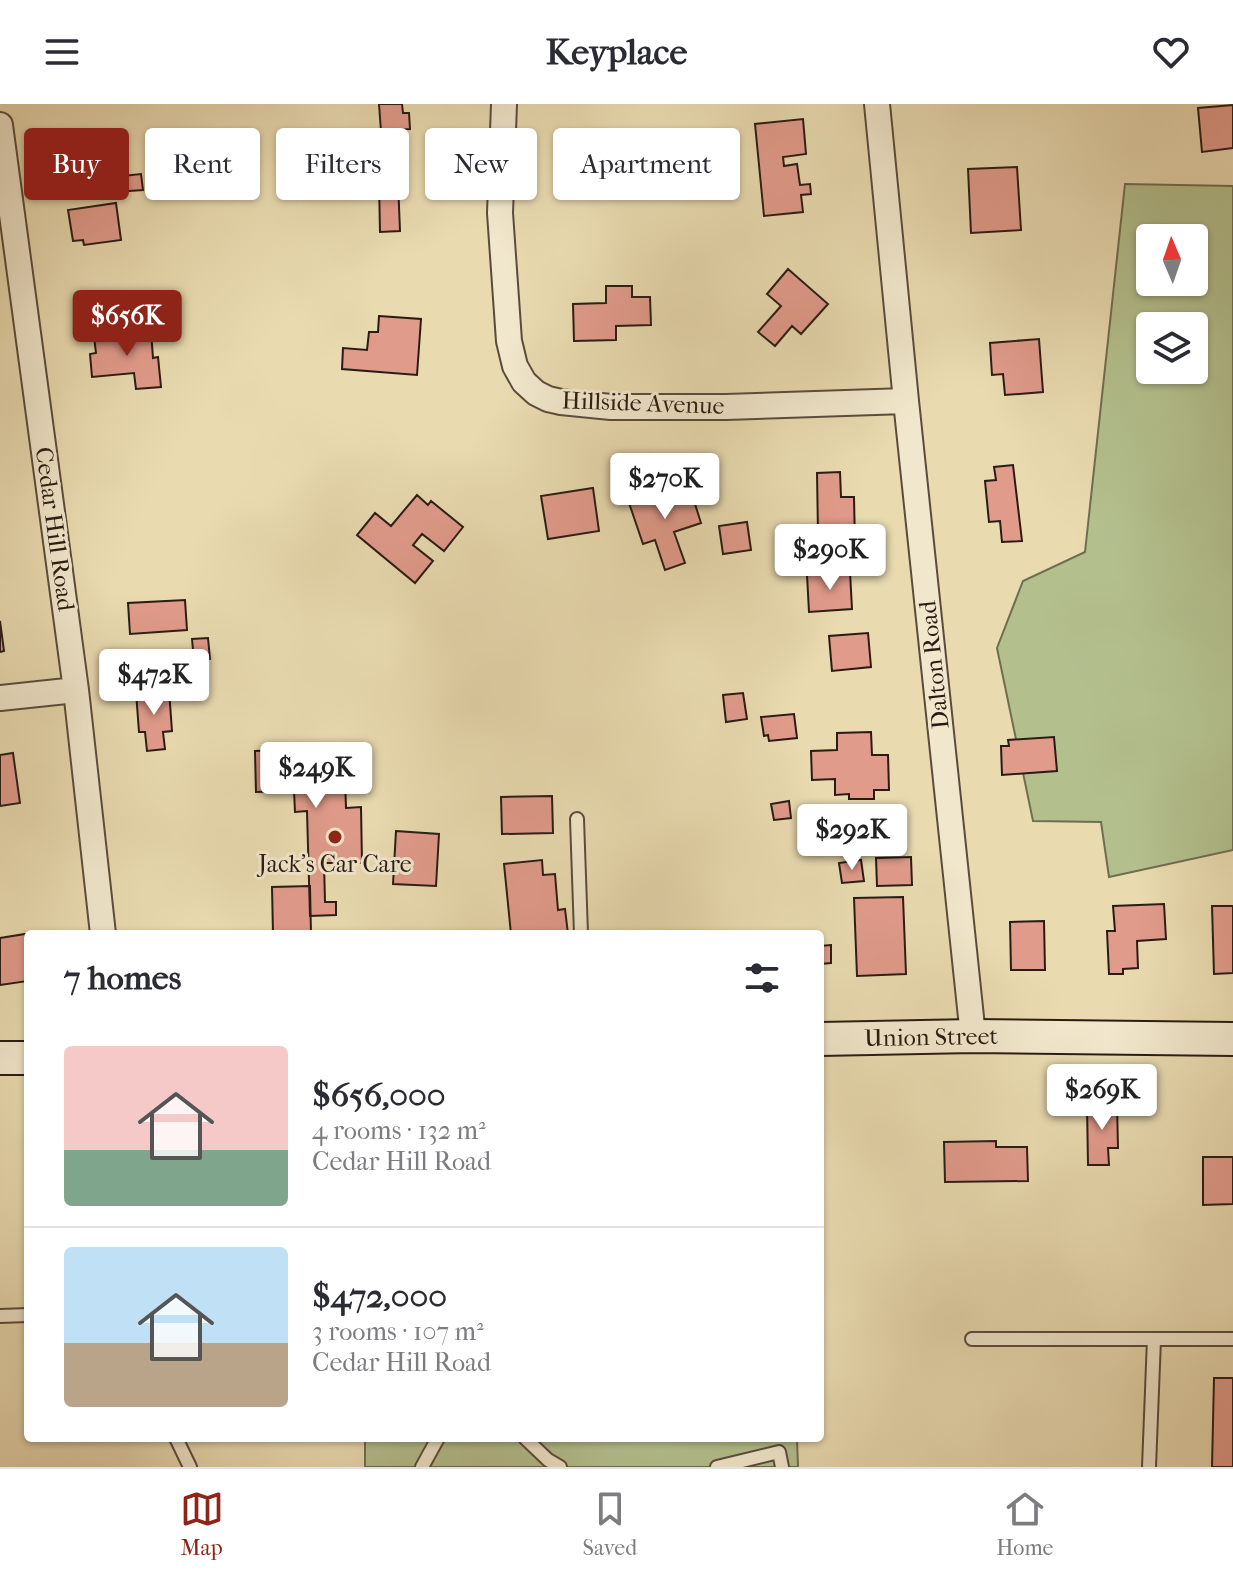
<!DOCTYPE html>
<meta charset="utf-8">
<style>
:root{--surface:#fff;--page:#f7f7f7;--text:#2b2b33;--muted:#7c7c81;--line:#e1e1e2;--accent:#8f2418}
body{margin:0;font-family:"IM FELL French Canon",serif;background:var(--page);color:var(--text);height:100vh;display:flex;flex-direction:column;font-size:30px;white-space:nowrap}
*{box-sizing:border-box;margin:0}
p{font-size:26px;color:var(--muted)}
.icon{flex:none;width:44px;height:44px;fill:none;stroke:currentColor;stroke-width:2;stroke-linecap:round;stroke-linejoin:round}
.map{position:relative;flex:1;overflow:hidden}
.panel{position:absolute;left:24px;top:826px;width:800px;height:512px;display:flex;flex-direction:column;background:var(--surface);border-radius:8px;box-shadow:0 2px 6px #0004}
.panel>*{flex:none}
.guide{position:absolute;left:24px;top:24px;width:800px;height:72px;display:flex;gap:16px}
.needle{width:52px;rotate:358deg}
.fabs{position:absolute;left:1136px;top:120px;display:grid;gap:16px}
.fabs a{display:grid;place-items:center;width:72px;height:72px;border-radius:8px;background:var(--surface);box-shadow:0 2px 6px #0004;font-size:40px}
.price{position:absolute;translate:-50% -68px;padding:0 18px;border-radius:8px;background:#fff;color:#222;font-size:26px;line-height:52px;filter:drop-shadow(0 2px 4px #0008)}
.price::after{content:'';position:absolute;left:50%;top:48px;width:24px;height:18px;margin-left:-12px;background:inherit;clip-path:polygon(0 0,100% 0,50% 100%)}
.price.current{background:var(--accent);color:#fff}
ul{padding:0;list-style:none}
li{display:flex;align-items:center;gap:24px;height:200px;padding:0 40px}
li+li{border-top:2px solid var(--line)}
li span{display:grid;place-items:center;flex:none;width:224px;height:160px;border-radius:8px;color:#555}
li>.icon{margin-inline-start:auto}
span .icon{width:96px;height:96px;fill:#fffc;stroke-width:1}
li b{font-size:34px}
h2{display:flex;justify-content:space-between;align-items:center;height:96px;padding:0 40px;font-size:34px}
.chip{padding:0 28px;border-radius:8px;background:var(--surface);box-shadow:0 2px 6px #0004;font-size:28px;line-height:72px}
.chip.current{background:var(--accent);color:#fff}
header{display:flex;justify-content:space-between;align-items:center;height:104px;padding:0 40px;background:var(--surface);font-size:36px;font-weight:700}
.tabs{display:flex;justify-content:space-around;align-items:center;height:112px;border-top:2px solid var(--line);background:var(--surface);font-size:22px;color:var(--muted)}
.tabs a{display:grid;justify-items:center;gap:4px}
.tabs .current{color:var(--accent)}
.map>svg:first-child{display:block}
.green{fill:#b3c08e;stroke:#6e6e51;stroke-width:2;fill-rule:evenodd}
.building{fill:#e19b8b;stroke:#2a1c14;stroke-width:2}
.lines{fill:none;stroke-linecap:round;stroke-linejoin:round}
.lane-casing{stroke:#5a4c3b;stroke-width:16}
.street-casing{stroke:#5a4c3b;stroke-width:28}
.secondary-casing{stroke:#2a1c14;stroke-width:36}
.lane{stroke:#f1e7cc;stroke-width:12}
.street{stroke:#f1e7cc;stroke-width:24}
.secondary{stroke:#f1e7cc;stroke-width:32}
.poi-dot{fill:#8f2418;stroke:#f1e7cc;stroke-width:3}
.labels{text-anchor:middle;stroke-width:6;stroke-linejoin:round;paint-order:stroke}
.street-label{font-size:24px;fill:#2a1c14;stroke:#f1e7cc}
.poi-label{font-size:24px;fill:#2a1c14;stroke:#f1e7cc}
</style>
<header><svg class="icon" aria-label="menu" viewBox="0 0 24 24"><path d="M4 6h16M4 12h16M4 18h16"/></svg>Keyplace<svg class="icon" aria-label="heart" viewBox="0 0 24 24"><path d="M12 20l-8-8c-3-5 5-10 8-4 3-6 11-1 8 4z"/></svg></header>
<div class="map">
<svg width="1233" height="1363" viewBox="0 0 1233 1363">
<rect width="100%" height="100%" fill="#e9dab0"/>
<filter id="stains"><feTurbulence type="fractalNoise" baseFrequency=".0025" numOctaves="4"/><feColorMatrix values="0 0 0 0 .2 0 0 0 0 .09 0 0 0 0 .02 0 0 0 .5 -.17"/></filter>
<radialGradient id="worn" r=".72"><stop offset=".6" stop-color="#630" stop-opacity="0"/><stop offset="1" stop-color="#630" stop-opacity=".3"/></radialGradient>
<path class="green" d="M1125,80L1233,82V746L1109,773L1101,718L1033,717L997,544L1023,477L1085,448ZM1150,134H1194V178H1150ZM1150,222H1194V266H1150Z
M365,1334H797L798,1363H365Z"/>
<path class="building" d="M379,0H402L403,9H409L410,25L381,27Z
M1233,1V44L1202,48L1198,4Z
M803,15L806,50L783,53L784,62L797,60L800,81L810,80L811,90L801,91L803,108L764,112L755,20Z
M562,39L614,41L613,59L600,58L598,93L560,92Z
M1017,63L1021,126L971,129L968,65Z
M141,70L143,86L114,88L113,73Z
M398,77L400,127L380,128L379,78Z
M116,99L121,136L84,141L83,136L73,137L68,106Z
M788,165L828,200L801,230L792,222L775,242L758,228L781,202L767,190Z
M606,182H632V193H650L651,221L616,222V236L574,237L573,200L606,199Z
M379,212L421,215L417,271L342,265L343,244L367,246L369,228H378Z
M151,227L153,254L158,253L161,283L136,285L134,269L92,273L90,250L96,249L94,233Z
M1039,235L1043,288L1005,291L1003,270L992,271L990,239Z
M1013,361L1022,437L1002,438L1000,417L989,418L985,377L996,376L994,363Z
M840,368L841,393H854L855,443H832V429H818L817,369Z
M689,381L701,419L674,428L685,459L665,466L655,436L643,440L628,396L661,385L663,389Z
M593,384L599,427L548,435L541,392Z
M417,391L428,401L431,397L463,423L444,447L422,430L413,441L433,457L415,479L357,431L375,409L391,422Z
M747,418L751,446L723,450L719,422Z
M850,468L852,505L809,508L807,471Z
M185,496L187,526L130,530L128,499Z
M0,517L4,547L0,548Z
M868,529L871,563L832,567L829,532Z
M208,534L210,555L194,557L192,535Z
M169,586L172,627L163,628L165,645L147,647L145,628H139L136,588Z
M743,589L747,615L726,618L723,591Z
M794,610L797,634L769,637L768,631L764,632L761,613Z
M871,628L872,651H888L889,686H874V695H849V690L835,691V675L812,676L811,647L837,646V629Z
M1054,633L1057,667L1002,671L1001,642H1009L1008,636Z
M344,644L346,704L361,703L362,759H324L325,798H336V811L310,812L307,707L295,708L294,687L256,688L255,647Z
M13,649L20,699L0,702V651Z
M552,692L553,729L502,730L501,693Z
M789,697L791,714L774,716L771,700Z
M396,727L439,730L436,782L393,780Z
M911,753L912,781L877,782L876,754Z
M542,756L543,771L555,770L558,806L565,805L568,830H511L504,760Z
M861,756L864,777L842,779L839,759Z
M310,782L311,830H273L272,783Z
M903,793L906,870L857,872L854,794Z
M1164,800L1166,835L1137,837L1138,864L1123,865V870H1109L1107,827H1115L1113,802Z
M1212,802H1233V869L1214,870Z
M1044,817L1045,866H1011L1010,818Z
M25,830L28,853V877L0,881V834Z
M831,841V859L820,860V842Z
M1117,999L1118,1044H1108L1109,1061H1088L1087,1000Z
M996,1037V1043H1027L1028,1077L945,1078L944,1038Z
M1203,1053H1233V1100L1203,1101Z
M1214,1274H1233V1363H1212Z"/>
<g class="lines">
<g class="lane-casing">
<path id="lane" d="M577,715L581,830
M0,1212L28,1211
M972,1235H1233
M176,1334L190,1363
M525,1334L548,1356L560,1363
M422,1363L438,1334
M717,1363L779,1348L782,1363
M1149,1363L1154,1235"/>
</g>
<g class="street-casing">
<path id="street" d="M504,0L500,109L509,237L515,262L524,278L536,289L548,295L561,298L611,303H726L906,297
M877,0L906,297L973,932
M0,21L76,586L103,830
M0,594L76,586"/>
</g>
<g class="secondary-casing">
<path id="secondary" d="M820,935L973,932L1233,935
M0,954H28"/>
</g>
<use href="#lane" class="lane"/>
<use href="#street" class="street"/>
<use href="#secondary" class="secondary"/>
</g>
<circle class="poi-dot" cx="335" cy="733" r="8"/>
<g class="labels">
<g class="street-label">
<text transform="translate(643 299) rotate(2)" y="8">Hillside Avenue</text>
<text transform="translate(55 425) rotate(82)" y="8">Cedar Hill Road</text>
<text transform="translate(934 561) rotate(-96)" y="8">Dalton Road</text>
<text transform="translate(931 933) rotate(-1)" y="8">Union Street</text>
</g>
<g class="poi-label">
<text x="335" y="768">Jack's Car Care</text>
</g>
</g>
<rect width="100%" height="100%" filter="url(#stains)"/>
<rect width="100%" height="100%" fill="url(#worn)"/>
</svg>
<div class="fabs">
<a><svg class="needle" viewBox="-14 -14 28 28"><path d="M0-13l5 13h-10z" fill="#e53935"/><path d="M0 13l5-13h-10z" fill="#7c7c81"/></svg></a>
<a><svg class="icon" aria-label="layers" viewBox="0 0 24 24"><path d="M12 4l9 5-9 5-9-5zM3 14l9 5 9-5"/></svg></a>
</div>
<b class="price current" style="left:127px;top:254px">$656K</b>
<b class="price" style="left:665px;top:417px">$270K</b>
<b class="price" style="left:830px;top:488px">$290K</b>
<b class="price" style="left:154px;top:613px">$472K</b>
<b class="price" style="left:316px;top:706px">$249K</b>
<b class="price" style="left:852px;top:768px">$292K</b>
<b class="price" style="left:1102px;top:1028px">$269K</b>
<div class="guide">
<a class="chip current">Buy</a>
<a class="chip">Rent</a>
<a class="chip">Filters</a>
<a class="chip">New</a>
<a class="chip">Apartment</a>
</div>
<section class="panel">
<h2>7 homes<svg class="icon" aria-label="filters" viewBox="0 0 24 24"><path d="M4 7h16M4 17h16"/><circle cx="9" cy="7" r="2"/><circle cx="15" cy="17" r="2"/></svg></h2>
<ul>
<li><span style="background:linear-gradient(#f6c9c9 65%,#7fa58c 0)"><svg class="icon" aria-label="home" viewBox="0 0 24 24"><path d="M3 11l9-7 9 7M6 9v11h12V9"/></svg></span><div><b>$656,000</b><p>4 rooms · 132 m²</p><p>Cedar Hill Road</p></div></li>
<li><span style="background:linear-gradient(#bfe0f5 60%,#b9a48a 0)"><svg class="icon" aria-label="home" viewBox="0 0 24 24"><path d="M3 11l9-7 9 7M6 9v11h12V9"/></svg></span><div><b>$472,000</b><p>3 rooms · 107 m²</p><p>Cedar Hill Road</p></div></li>
</ul>
</section>
</div>
<nav class="tabs">
<a class="current"><svg class="icon" aria-label="map" viewBox="0 0 24 24"><path d="M3 6l6-2 6 2 6-2v14l-6 2-6-2-6 2zM9 4v14M15 6v14"/></svg>Map</a>
<a><svg class="icon" aria-label="saved" viewBox="0 0 24 24"><path d="M7 4h10v16l-5-4-5 4z"/></svg>Saved</a>
<a><svg class="icon" aria-label="home" viewBox="0 0 24 24"><path d="M3 11l9-7 9 7M6 9v11h12V9"/></svg>Home</a>
</nav>
